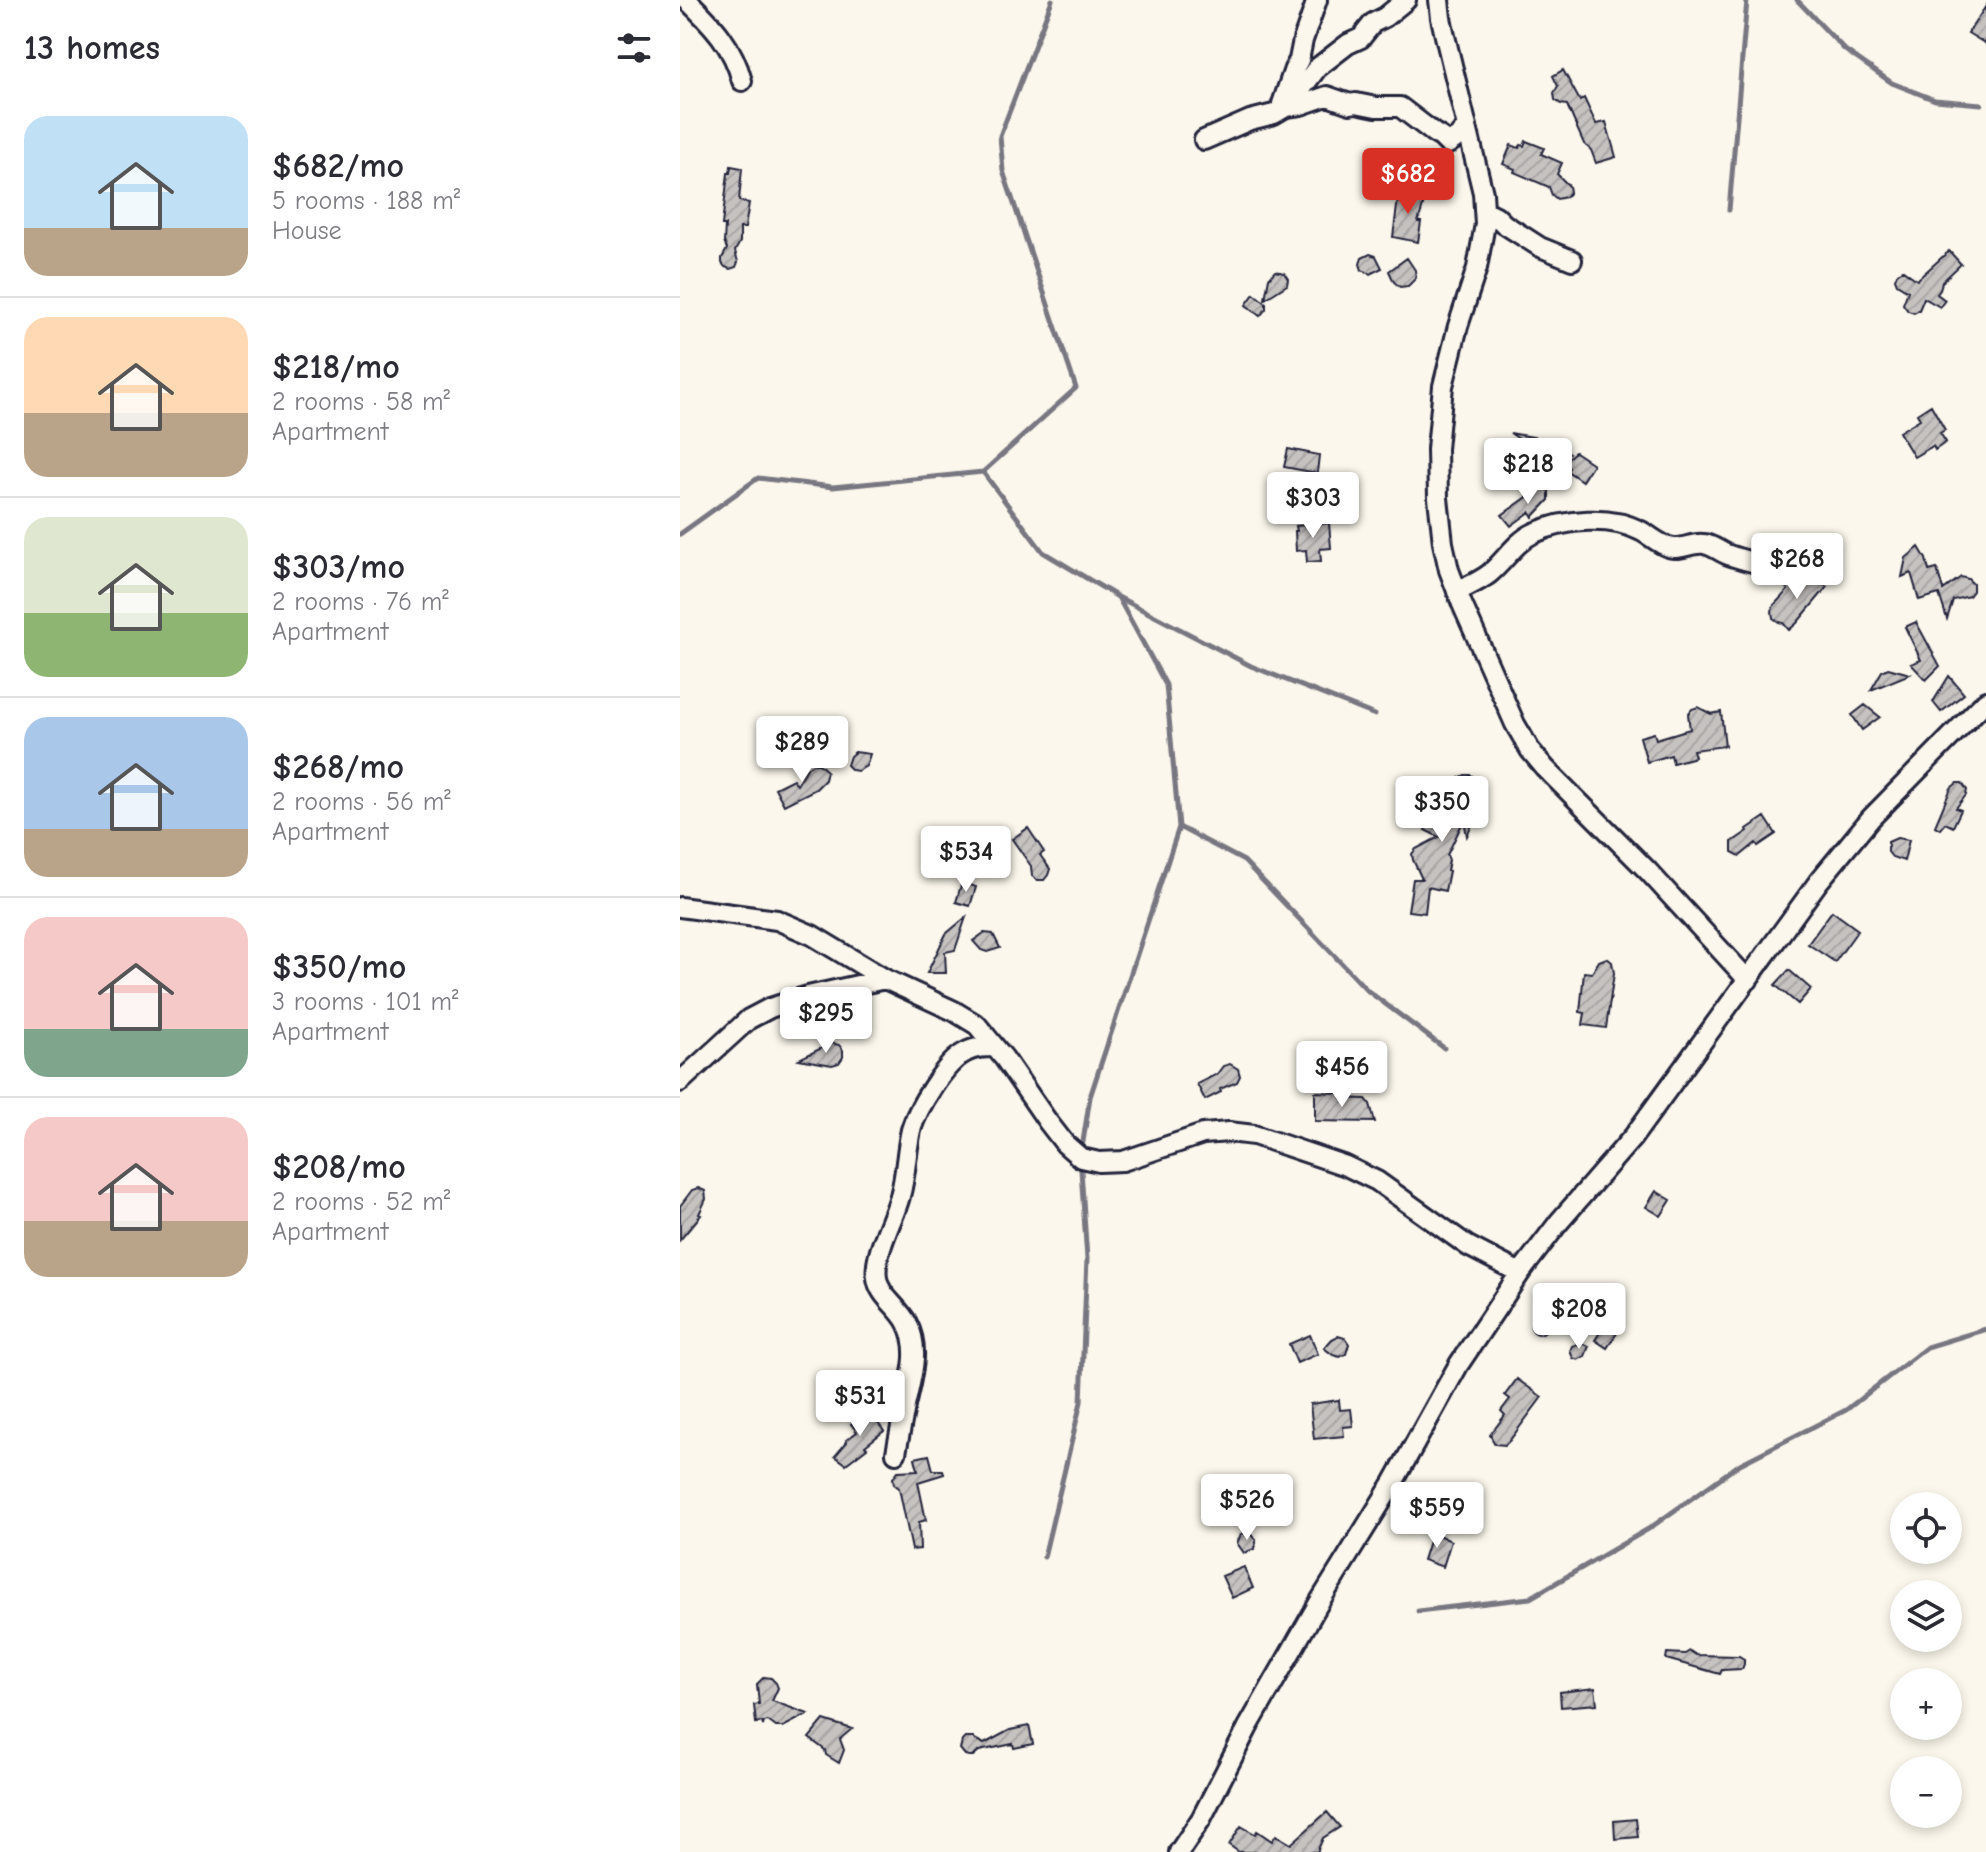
<!DOCTYPE html>
<meta charset="utf-8">
<style>
:root{--surface:#fff;--page:#f2f2f3;--text:#2b2b33;--muted:#7c7c81;--line:#e1e1e2;--accent:#d93025}
body{margin:0;font-family:"Comic Neue",sans-serif;background:var(--page);color:var(--text);height:100vh;display:flex;flex-direction:column;font-size:30px;white-space:nowrap}
*{box-sizing:border-box;margin:0}
p{font-size:26px;color:var(--muted)}
.icon{flex:none;width:44px;height:44px;fill:none;stroke:currentColor;stroke-width:2;stroke-linecap:round;stroke-linejoin:round}
.map{position:relative;flex:1;overflow:hidden}
.panel{display:flex;flex-direction:column;background:var(--surface);width:680px}
.panel>*{flex:none}
.tools{position:absolute;left:1210px;top:1492px;display:grid;gap:16px}
.tools a{display:grid;place-items:center;width:72px;height:72px;border-radius:50%;background:var(--surface);box-shadow:0 4px 12px #0003;font-size:40px}
.price{position:absolute;translate:-50% -68px;padding:0 18px;border-radius:8px;background:#fff;color:#222;font-size:26px;line-height:52px;filter:drop-shadow(0 2px 4px #0008)}
.price::after{content:'';position:absolute;left:50%;top:48px;width:24px;height:18px;margin-left:-12px;background:inherit;clip-path:polygon(0 0,100% 0,50% 100%)}
.price.active{background:var(--accent);color:#fff}
ul{padding:0;list-style:none}
li{display:flex;align-items:center;gap:24px;height:200px;padding:0 24px}
li+li{border-top:2px solid var(--line)}
li span{display:grid;place-items:center;flex:none;width:224px;height:160px;border-radius:24px;color:#555}
li>.icon{margin-inline-start:auto}
span .icon{width:96px;height:96px;fill:#fffc;stroke-width:1}
li b{font-size:34px}
h2{display:flex;justify-content:space-between;align-items:center;height:96px;padding:0 24px;font-size:34px}
main{display:flex;flex:1;min-height:0}
.map>svg:first-child{display:block}
.lines{fill:none;stroke-linecap:round;stroke-linejoin:round}
.stream{stroke:#787681;stroke-width:5}
.building{fill:url(#building-hatch);stroke:#22223b;stroke-width:2}
.minor-casing{stroke:#22223b;stroke-width:24}
.minor{stroke:#fbf7ec;stroke-width:18}
</style>
<main>
<section class="panel">
<h2>13 homes<svg class="icon" aria-label="filters" viewBox="0 0 24 24"><path d="M4 7h16M4 17h16"/><circle cx="9" cy="7" r="2"/><circle cx="15" cy="17" r="2"/></svg></h2>
<ul>
<li><span style="background:linear-gradient(#bfe0f5 70%,#b9a48a 0)"><svg class="icon" aria-label="home" viewBox="0 0 24 24"><path d="M3 11l9-7 9 7M6 9v11h12V9"/></svg></span><div><b>$682/mo</b><p>5 rooms · 188 m²</p><p>House</p></div></li>
<li><span style="background:linear-gradient(#ffd9b3 60%,#b9a48a 0)"><svg class="icon" aria-label="home" viewBox="0 0 24 24"><path d="M3 11l9-7 9 7M6 9v11h12V9"/></svg></span><div><b>$218/mo</b><p>2 rooms · 58 m²</p><p>Apartment</p></div></li>
<li><span style="background:linear-gradient(#dfe7d0 60%,#8fb573 0)"><svg class="icon" aria-label="home" viewBox="0 0 24 24"><path d="M3 11l9-7 9 7M6 9v11h12V9"/></svg></span><div><b>$303/mo</b><p>2 rooms · 76 m²</p><p>Apartment</p></div></li>
<li><span style="background:linear-gradient(#a9c7e8 70%,#b9a48a 0)"><svg class="icon" aria-label="home" viewBox="0 0 24 24"><path d="M3 11l9-7 9 7M6 9v11h12V9"/></svg></span><div><b>$268/mo</b><p>2 rooms · 56 m²</p><p>Apartment</p></div></li>
<li><span style="background:linear-gradient(#f6c9c9 70%,#7fa58c 0)"><svg class="icon" aria-label="home" viewBox="0 0 24 24"><path d="M3 11l9-7 9 7M6 9v11h12V9"/></svg></span><div><b>$350/mo</b><p>3 rooms · 101 m²</p><p>Apartment</p></div></li>
<li><span style="background:linear-gradient(#f6c9c9 65%,#b9a48a 0)"><svg class="icon" aria-label="home" viewBox="0 0 24 24"><path d="M3 11l9-7 9 7M6 9v11h12V9"/></svg></span><div><b>$208/mo</b><p>2 rooms · 52 m²</p><p>Apartment</p></div></li>
</ul>
</section>
<div class="map">
<svg width="1306" height="1852" viewBox="0 0 1306 1852">
<defs>
<pattern id="building-hatch" width="6" height="6" patternUnits="userSpaceOnUse" patternTransform="scale(2)"><rect width="6" height="6" fill="#c6c2c0"/><path d="M-1 1l2-2M0 6l6-6M5 7l2-2" fill="none" stroke="#aaa6a6"/></pattern>
</defs>
<rect width="100%" height="100%" fill="#fbf7ec"/>
<filter id="ink" filterUnits="userSpaceOnUse"><feTurbulence type="fractalNoise" baseFrequency=".0125" numOctaves="2"/><feDisplacementMap in="SourceGraphic" scale="16" xChannelSelector="R" yChannelSelector="G"/><feConvolveMatrix kernelMatrix="1 2 1 2 8 2 1 2 1" color-interpolation-filters="sRGB"/></filter>
<g filter="url(#ink)">
<g class="lines">
<path class="stream" d="M1117,0L1165,50L1212,83L1255,100L1301,104
M1049,210L1067,0
M303,472L363,552L438,597L486,685L499,827L410,1097L402,1148
M0,534L78,478L153,487L303,472L396,388L323,171L320,136L372,0
M438,597L571,666L695,715
M499,827L564,861L688,991L764,1048
M364,1557L401,1402L407,1259L401,1170
M738,1611L850,1598L970,1528L1060,1464L1166,1410L1247,1347L1306,1329"/>
</g>
<path class="building" d="M1306,6V44L1288,33Z
M883,70L900,101L904,98L916,124L926,122L936,157L916,163L911,150L904,144L887,105L881,104L875,100L874,93L878,86L873,76Z
M846,141L864,148L861,154L882,163L877,174L889,186L890,192L886,197L877,199L872,195L869,187L834,172L835,169L823,164L831,145L839,148L841,145L844,146Z
M51,166L62,168L59,201L69,203L65,228H60V242L55,251L58,262L56,267L50,269L45,267L42,263V258L47,249L44,242L45,225H42L48,173H50Z
M719,191L736,192L742,198L743,206L738,222H741L738,242L713,237Z
M1269,251L1281,264L1262,282L1260,290L1257,294L1265,300L1260,307L1244,298L1239,310L1234,313L1228,311L1223,304L1228,291L1217,284L1215,279L1217,274L1223,270L1237,280Z
M690,254L696,256L702,268L690,274L682,270L680,264L682,258Z
M727,258L735,270L736,278L728,286L720,287L714,282L709,271Z
M595,271L604,273L608,279L607,285L585,299L589,278Z
M574,294L586,303V309L580,316L566,305Z
M1251,405L1265,430L1260,433L1266,442L1255,450L1253,446L1234,457L1219,432L1240,419L1237,414Z
M830,433L864,439L888,453L866,457Z
M608,449L639,455L637,473L604,467Z
M895,452L913,464L902,481L887,471L889,468L881,464Z
M637,476L636,494L637,520L619,504L617,498L619,492Z
M860,486L869,491V500L853,517L850,512L831,526L822,515L850,495L855,488Z
M649,523L651,548L640,549L641,561L627,562L626,550L616,551L615,531H617L616,526Z
M1239,547L1246,559L1249,571L1257,569L1263,590L1281,577L1288,579L1293,584V591L1289,596L1273,600L1267,619L1259,594L1239,600L1231,573L1222,577L1226,558Z
M1113,576L1126,586L1134,576L1147,587L1117,623L1109,630L1103,623L1099,622L1093,618L1092,611L1094,605L1108,590L1105,586Z
M1236,622L1260,666L1246,680L1231,664L1241,660L1225,627Z
M1208,668L1230,674L1191,690L1202,671Z
M1269,676L1284,694L1261,712L1253,702Z
M1185,705L1200,717L1182,730L1172,715Z
M1018,707L1031,714L1041,712L1045,746L1013,750L1015,757L993,763L991,755L967,762L960,737L974,733L976,739L1010,729L1008,714L1012,709Z
M175,752L190,754L186,766L178,771L172,770L167,765L170,756Z
M133,764H139L147,771L145,780L136,789L104,805L95,788L113,779L117,785L128,767Z
M785,775H791L796,779L797,785L793,799L802,803L787,836L784,820L767,855L769,860L767,871H769L765,891L748,887L745,913L728,911L733,879H742L733,860L732,854L736,849L759,837L745,830L761,802L783,812L778,784L779,778Z
M1277,783H1282L1287,790L1286,795L1276,808L1281,810L1273,827L1265,823L1260,829L1255,826L1271,788Z
M1085,817L1096,834L1078,846L1076,843L1060,856L1052,852V842L1068,831L1067,829Z
M348,828L364,852L360,855L370,869L368,875L364,880H357L352,876L351,866L332,839Z
M1217,838L1229,840L1224,861L1212,857L1208,852V842Z
M282,882L296,887L290,906L276,902Z
M1152,911L1178,930L1155,962L1128,944Z
M286,917L275,950L265,952L266,973H247L266,934Z
M304,933L313,934L320,948L307,952L301,950L293,941Z
M927,958L932,962L934,973L926,1028L903,1025L905,1013L900,1012L904,972L912,973L919,961Z
M1109,970L1131,989L1118,1004L1095,985Z
M152,1043L159,1045L163,1050V1057L159,1063L152,1065L119,1059Z
M550,1064L558,1069L560,1076L557,1082L540,1089L541,1092L525,1100L517,1084L537,1074L543,1066Z
M635,1092L662,1093V1098L686,1099L690,1104L695,1122L635,1121Z
M18,1188L25,1191L26,1199L19,1214L21,1215L0,1240V1206L12,1190Z
M976,1191L991,1200L981,1216L966,1207Z
M851 1326a8 8 0 1 1 16 0a8 8 0 1 1-16 0Z
M927,1322L939,1330L927,1348L915,1340Z
M630,1335L638,1354L617,1363L609,1344Z
M658,1336L665,1338L669,1344L666,1354L660,1357L653,1355L644,1348L652,1339Z
M900,1343L909,1346L905,1356L898,1360L893,1358L890,1351L892,1346Z
M837,1379L862,1397L830,1440L825,1445L815,1444L810,1435L825,1415L821,1411L830,1399L825,1395Z
M659,1400L660,1410L671,1409L673,1426L663,1427L664,1436L634,1439L630,1404Z
M189,1411L204,1431L185,1446L187,1448L166,1464L155,1456L167,1442L166,1440L177,1432L171,1424Z
M249,1455L253,1470H263L264,1474L238,1482L246,1520L239,1522L240,1549L232,1550L219,1488L214,1484L213,1478L218,1471L238,1470L235,1458Z
M568,1532L576,1540V1543L574,1549L564,1553L557,1543L561,1534Z
M756,1534L771,1541L763,1567L743,1560L751,1535L755,1536Z
M564,1567L573,1588L552,1598L542,1576Z
M1010,1651L1016,1655L1059,1656L1064,1659V1664L1062,1669L1042,1670L1040,1674L986,1659L987,1653L1005,1654Z
M84,1677L91,1678L96,1683L98,1688L92,1701L128,1714L103,1727H96L88,1721L84,1722L83,1726L82,1722L76,1723L74,1705L79,1704L77,1684Z
M915,1688L917,1704L881,1707L880,1692Z
M144,1720L172,1729L160,1739L164,1750L159,1763L146,1755L145,1750L129,1738Z
M349,1726L353,1744L334,1748L333,1744L299,1751L293,1756H289L285,1755L280,1749L282,1741L285,1738H293L304,1744L330,1730Z
M647,1812L660,1827L643,1838L637,1852H559L549,1845L561,1826L575,1834L577,1831L592,1841L596,1835L611,1844Z
M956,1819L958,1837L935,1839L934,1821Z"/>
<g class="lines">
<g class="minor-casing">
<path id="minor" d="M7,0C33,25 53,46 62,81
M759,0L761,18L765,36L803,193L805,224L797,268L778,326L763,386L757,449L758,498L763,543L769,570L782,604L835,724L850,750L865,768L968,871L1068,980
M602,104L614,69L619,60L623,40L637,0
M612,106L619,92L637,68L668,44L681,38L693,23L705,17L726,0
M524,140L570,120L594,114L606,107L621,105L647,96L670,104L676,103L696,107H720L754,133L761,137L768,144L779,136L787,126
M804,210L816,216L824,224L860,247L892,260
M777,592C788,586 800,581 809,574C825,561 835,542 854,533C886,519 930,515 961,531C971,536 982,547 994,548C1004,549 1013,542 1024,544C1032,545 1039,551 1046,554C1059,559 1073,562 1087,566
M0,907L97,920L132,935L205,979L274,1011L297,1025L324,1058L368,1122L385,1144L401,1158L419,1162L443,1161L523,1134L549,1132L574,1135L666,1166L697,1181L788,1246L840,1273
M0,1082L69,1019L90,1008L128,996L205,979
M216,1453C219,1437 222,1421 225,1406C231,1378 241,1350 227,1323C219,1307 199,1296 197,1278C193,1254 214,1220 220,1196C226,1175 226,1152 231,1130C237,1109 265,1062 286,1052C295,1047 305,1047 315,1047
M499,1852L521,1819L568,1727L640,1601L713,1483L779,1364L840,1273L879,1222L953,1137L1139,881L1191,818L1306,701"/>
</g>
<use href="#minor" class="minor"/>
</g>
</g>
</svg>
<div class="tools">
<a><svg class="icon" aria-label="locate" viewBox="0 0 24 24"><circle cx="12" cy="12" r="6"/><path d="M12 2v4M12 18v4M2 12h4M18 12h4"/></svg></a>
<a><svg class="icon" aria-label="layers" viewBox="0 0 24 24"><path d="M12 4l9 5-9 5-9-5zM3 14l9 5 9-5"/></svg></a>
<a>+</a>
<a>−</a>
</div>
<b class="price active" style="left:728px;top:216px">$682</b>
<b class="price" style="left:848px;top:506px">$218</b>
<b class="price" style="left:633px;top:540px">$303</b>
<b class="price" style="left:1117px;top:601px">$268</b>
<b class="price" style="left:122px;top:784px">$289</b>
<b class="price" style="left:762px;top:844px">$350</b>
<b class="price" style="left:286px;top:894px">$534</b>
<b class="price" style="left:146px;top:1055px">$295</b>
<b class="price" style="left:662px;top:1109px">$456</b>
<b class="price" style="left:899px;top:1351px">$208</b>
<b class="price" style="left:180px;top:1438px">$531</b>
<b class="price" style="left:567px;top:1542px">$526</b>
<b class="price" style="left:757px;top:1550px">$559</b>
</div>
</main>
